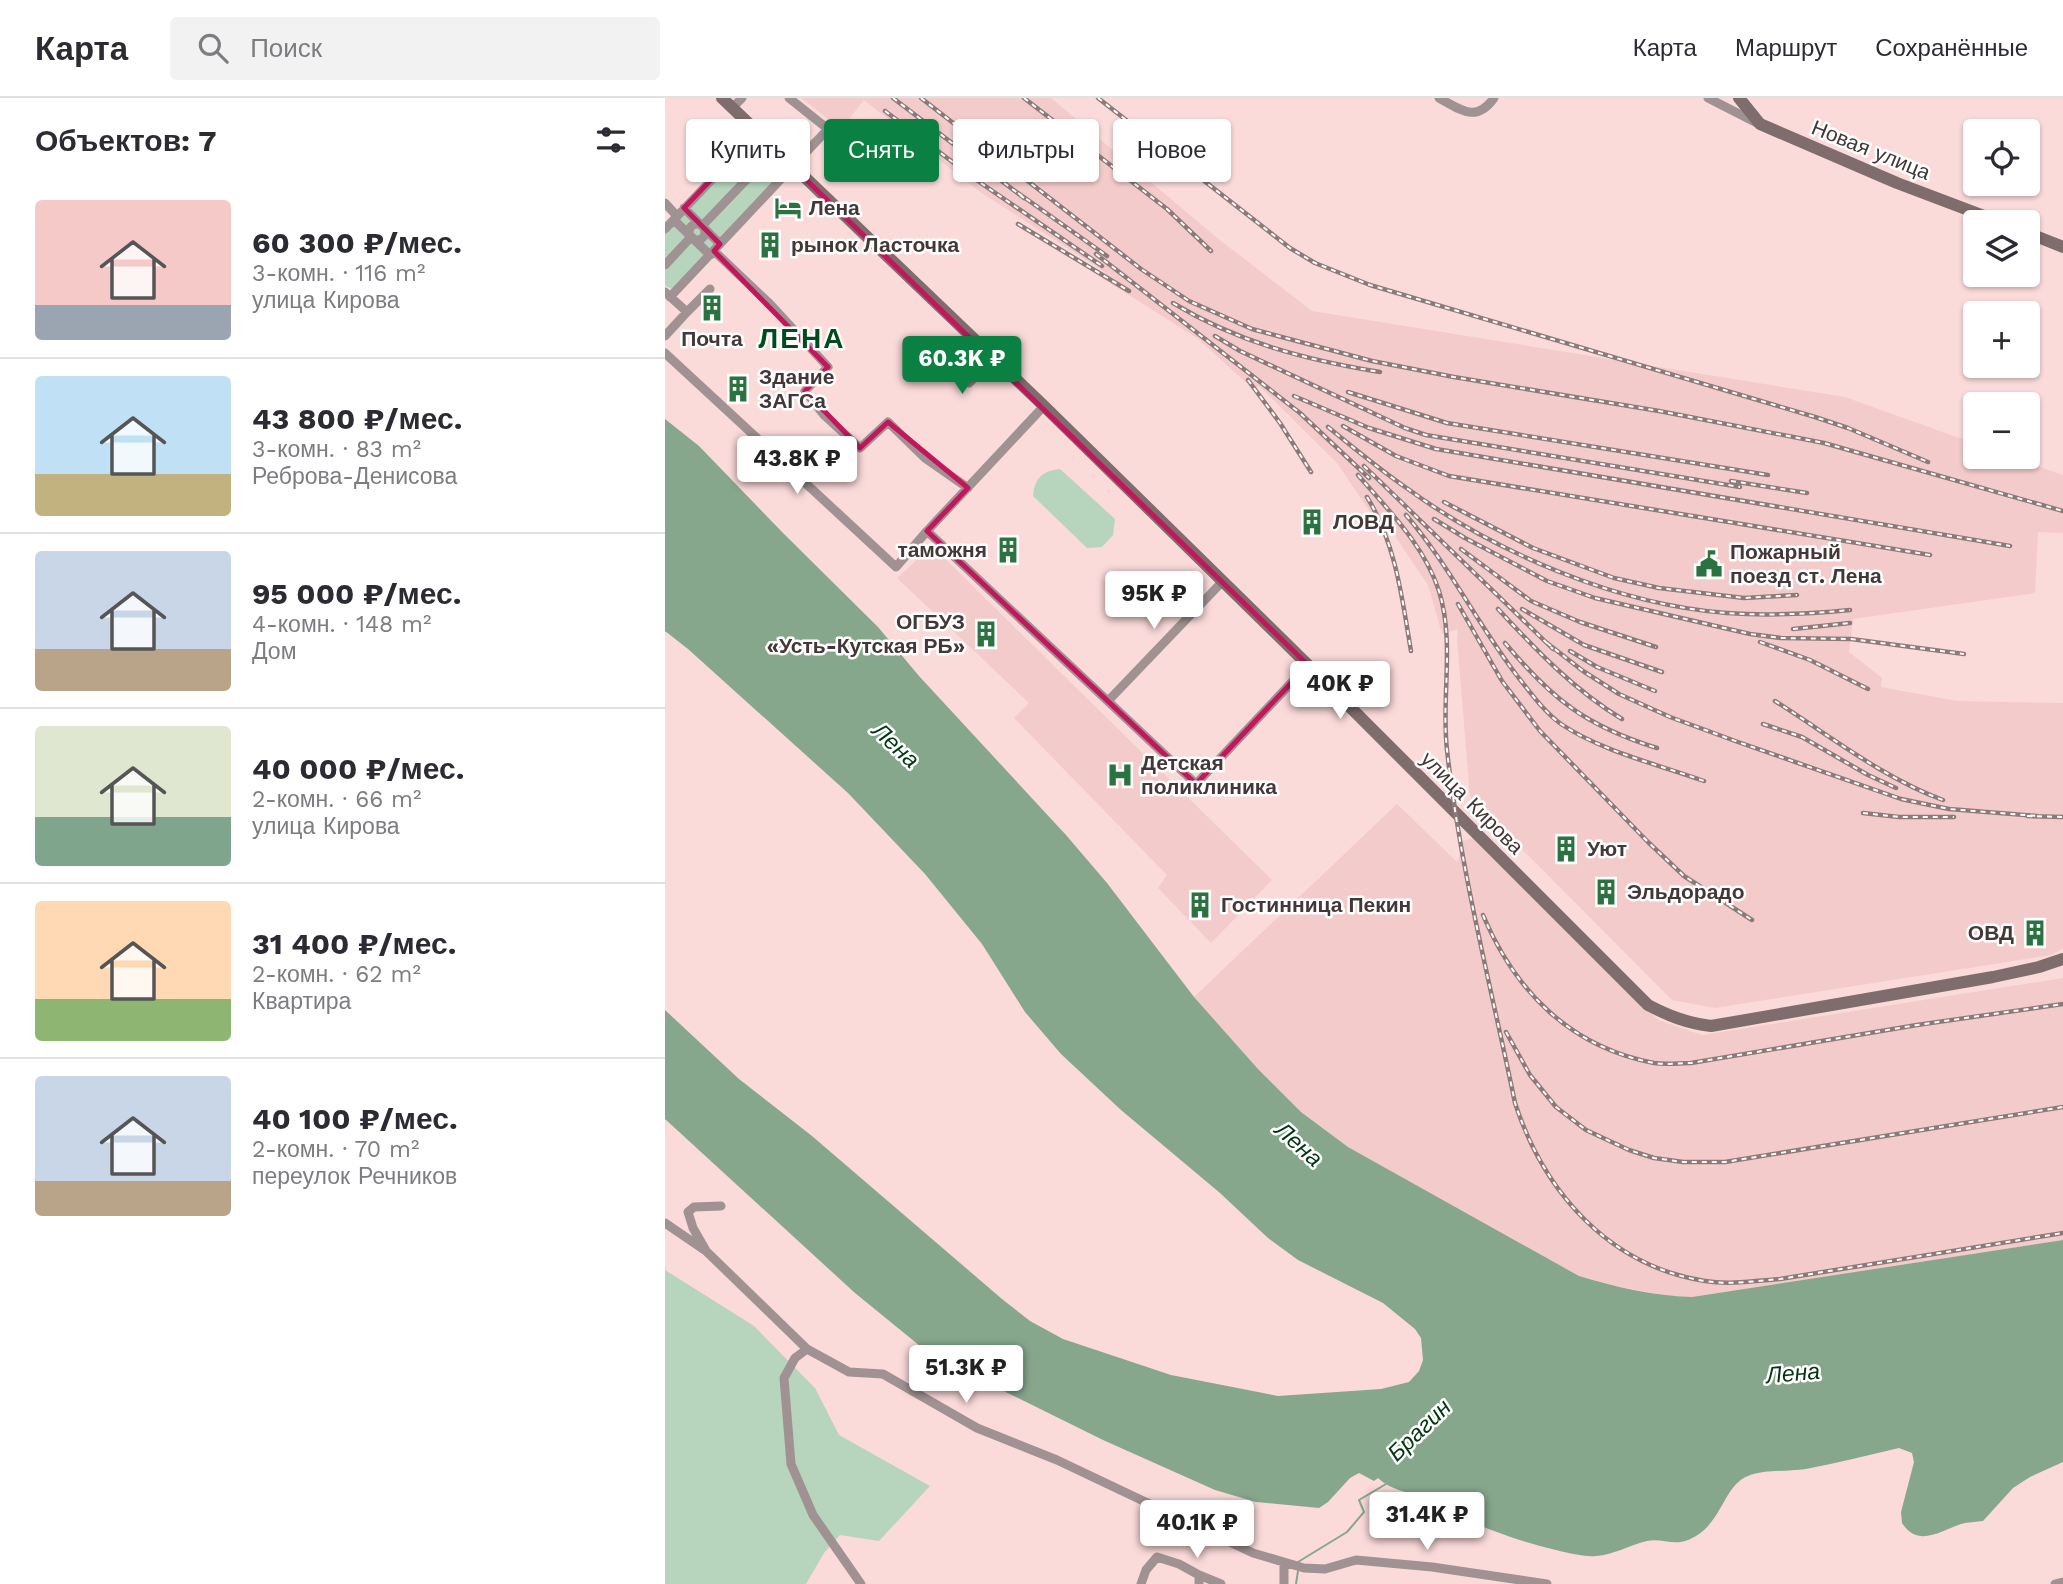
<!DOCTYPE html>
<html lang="ru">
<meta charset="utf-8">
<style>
:root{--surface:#fff;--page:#f2f2f3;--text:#2b2b33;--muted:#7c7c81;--line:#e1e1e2;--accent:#0b8043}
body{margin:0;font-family:"Work Sans",sans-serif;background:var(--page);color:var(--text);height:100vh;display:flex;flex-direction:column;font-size:26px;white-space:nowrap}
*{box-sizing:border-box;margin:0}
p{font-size:23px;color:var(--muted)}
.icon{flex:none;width:38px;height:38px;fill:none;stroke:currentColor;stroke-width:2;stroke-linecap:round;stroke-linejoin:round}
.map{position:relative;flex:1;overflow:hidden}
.panel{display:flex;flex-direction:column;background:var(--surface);width:665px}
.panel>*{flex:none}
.banner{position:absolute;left:21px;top:21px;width:665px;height:63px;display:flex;gap:14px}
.controls{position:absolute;left:1298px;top:21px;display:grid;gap:14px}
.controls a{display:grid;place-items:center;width:77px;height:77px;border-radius:7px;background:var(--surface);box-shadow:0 2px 5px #0004;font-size:35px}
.price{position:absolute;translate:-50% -60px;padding:0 16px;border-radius:7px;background:#fff;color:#222;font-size:23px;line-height:46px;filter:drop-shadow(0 2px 4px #0008)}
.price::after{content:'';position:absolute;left:50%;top:42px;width:21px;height:16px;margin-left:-10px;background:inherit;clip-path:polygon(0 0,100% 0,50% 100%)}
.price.on{background:var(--accent);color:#fff}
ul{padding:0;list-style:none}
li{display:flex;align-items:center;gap:21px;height:175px;padding:0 35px}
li+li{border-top:2px solid var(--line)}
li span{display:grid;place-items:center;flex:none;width:196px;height:140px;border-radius:7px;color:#555}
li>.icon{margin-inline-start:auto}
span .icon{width:84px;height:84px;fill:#fffc;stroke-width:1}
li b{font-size:30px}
h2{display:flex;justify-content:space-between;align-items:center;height:84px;padding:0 35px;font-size:30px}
.tag{padding:0 24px;border-radius:7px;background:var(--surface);box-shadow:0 2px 5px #0004;font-size:24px;line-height:63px}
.tag.on{background:var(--accent);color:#fff}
header{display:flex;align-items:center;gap:42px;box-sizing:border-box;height:98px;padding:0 35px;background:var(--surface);border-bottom:2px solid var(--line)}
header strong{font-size:33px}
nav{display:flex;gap:38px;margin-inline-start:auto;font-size:24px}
.search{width:490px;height:63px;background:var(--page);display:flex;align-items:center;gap:18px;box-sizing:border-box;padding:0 24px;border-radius:7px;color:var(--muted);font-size:26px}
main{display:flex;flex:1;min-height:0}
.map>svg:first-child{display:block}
.built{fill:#f4cbcb}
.green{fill:#b7d4bc}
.water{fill:#87a78d}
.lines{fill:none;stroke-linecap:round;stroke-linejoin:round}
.stream{stroke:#87a78d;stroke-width:2}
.street{stroke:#a09292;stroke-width:9}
.secondary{stroke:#7f6c6c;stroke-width:12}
.rail-casing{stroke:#8e7979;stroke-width:4.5}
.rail{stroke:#fff;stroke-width:2;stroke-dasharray:5;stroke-linecap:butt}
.marked{fill:none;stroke:#c2185b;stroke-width:5;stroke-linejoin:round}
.labels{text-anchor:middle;stroke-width:5;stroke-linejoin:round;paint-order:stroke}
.street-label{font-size:21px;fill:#433737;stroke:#fff}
.poi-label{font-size:21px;font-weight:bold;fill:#433737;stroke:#fff;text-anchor:start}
.water-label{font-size:23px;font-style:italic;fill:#003612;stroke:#fff}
.district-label{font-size:28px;font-weight:bold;letter-spacing:2px;fill:#004b1e;stroke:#fff}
</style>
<header>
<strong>Карта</strong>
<div class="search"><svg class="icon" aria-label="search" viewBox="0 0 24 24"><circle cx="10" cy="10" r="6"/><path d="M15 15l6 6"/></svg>Поиск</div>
<nav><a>Карта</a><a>Маршрут</a><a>Сохранённые</a></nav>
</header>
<main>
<section class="panel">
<h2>Объектов: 7<svg class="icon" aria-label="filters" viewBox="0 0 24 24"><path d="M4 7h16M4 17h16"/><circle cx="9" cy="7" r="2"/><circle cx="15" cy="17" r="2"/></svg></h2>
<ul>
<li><span style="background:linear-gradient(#f6c9c9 75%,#9aa5b1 0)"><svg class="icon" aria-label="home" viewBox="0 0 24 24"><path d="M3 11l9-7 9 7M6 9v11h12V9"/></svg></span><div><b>60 300 ₽/мес.</b><p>3-комн. · 116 m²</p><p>улица Кирова</p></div></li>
<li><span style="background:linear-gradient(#bfe0f5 70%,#c2b280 0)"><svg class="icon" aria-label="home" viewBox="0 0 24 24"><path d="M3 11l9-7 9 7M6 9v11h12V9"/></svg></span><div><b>43 800 ₽/мес.</b><p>3-комн. · 83 m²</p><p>Реброва-Денисова</p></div></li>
<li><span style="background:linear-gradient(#c9d6e8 70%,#b9a48a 0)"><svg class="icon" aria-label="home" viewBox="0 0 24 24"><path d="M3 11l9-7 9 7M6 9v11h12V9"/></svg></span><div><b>95 000 ₽/мес.</b><p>4-комн. · 148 m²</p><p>Дом</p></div></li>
<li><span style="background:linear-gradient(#dfe7d0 65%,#7fa58c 0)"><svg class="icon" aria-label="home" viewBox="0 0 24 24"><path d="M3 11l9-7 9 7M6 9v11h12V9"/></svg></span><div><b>40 000 ₽/мес.</b><p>2-комн. · 66 m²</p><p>улица Кирова</p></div></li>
<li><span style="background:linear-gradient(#ffd9b3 70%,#8fb573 0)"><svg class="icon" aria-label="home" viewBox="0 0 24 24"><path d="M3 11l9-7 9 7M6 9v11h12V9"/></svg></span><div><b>31 400 ₽/мес.</b><p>2-комн. · 62 m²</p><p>Квартира</p></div></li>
<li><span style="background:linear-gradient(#c9d6e8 75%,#b9a48a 0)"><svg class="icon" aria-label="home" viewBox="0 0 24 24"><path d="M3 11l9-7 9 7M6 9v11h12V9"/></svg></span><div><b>40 100 ₽/мес.</b><p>2-комн. · 70 m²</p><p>переулок Речников</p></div></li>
</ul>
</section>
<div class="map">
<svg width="1398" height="1486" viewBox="0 0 1398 1486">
<rect width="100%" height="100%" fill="#fbdada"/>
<path class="built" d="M136,0H386L551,139L647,213L1180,299L1311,346V359H1346L1398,377V435L1373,434L1370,495L1188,521L1184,554L1217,580L1216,589L1292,603L1398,605V850L1386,857L1050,910L1007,902L805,699L792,541L793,531L777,536L763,487L723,428L716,430L672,365L594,288L588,291L532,240L437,180L440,174L315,94L199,2L176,31Z
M267,448L607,782L546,845L493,790L502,777L349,620L364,605L232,480Z
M732,706L792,764L794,760L795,744L808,740L993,922L1037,937L1398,880V1142L1027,1199L1003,1198L951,1188L914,1178L683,1049L636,1014L593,971L529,899Z"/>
<path class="green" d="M90,39L122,70L12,189L6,191L0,187V134Z
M395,371L450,421L448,437L437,449L422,450L368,398C370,380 377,373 395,371Z
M0,1172L89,1228L150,1290L174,1337L265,1388L214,1443L175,1437L159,1455L141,1486H0Z"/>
<path class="water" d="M0,321L34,348L119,436L213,529L254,578L401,737L442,785L529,899L593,971L636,1014L683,1049L914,1178C951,1189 988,1198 1027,1199L1398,1142V1364L1365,1379L1348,1390L1318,1423C1311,1424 1303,1424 1296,1426C1275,1433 1253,1450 1237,1425L1236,1414L1249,1364L1247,1355L1234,1350C1203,1357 1172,1365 1141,1371C1123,1374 1100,1371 1083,1378C1057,1388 1058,1428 1023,1442C1009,1448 996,1440 982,1443C964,1447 949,1457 931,1458C920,1459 910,1456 899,1454C849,1443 802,1424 756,1400C742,1393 725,1392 713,1380L709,1383L694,1375L685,1380L663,1404L654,1410L591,1404L550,1392L438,1342L294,1271L255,1248L190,1195L0,1021V912L74,981L147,1038L337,1201L365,1223L398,1241L506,1277L613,1298L716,1291L744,1284L754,1273L758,1262L756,1240L750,1231L718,1205L633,1162L603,1140L555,1095L456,1012L396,956L360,914L317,846L260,776L183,695L23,551L0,533Z"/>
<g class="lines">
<path class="stream" d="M633,1464L682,1434L699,1414L694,1402L721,1386
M631,1486L633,1473"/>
<path class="street" d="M774,0C796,12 811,25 829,0
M1043,0L1090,24
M67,10L77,0
M85,41L122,76
M0,105L12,118
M19,110L55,146
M9,122L45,157
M24 134a8 8 0 1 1 16 0a8 8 0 1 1-16 0Z
M37,128L103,59
M0,131L92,34
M49,153L105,206L163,269L140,293L159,317L195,350L223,324L260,360L303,390
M0,167L26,139
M0,194L22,214L0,238
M5,199L163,31L124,0
M22,214L45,191
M270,251L304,285L329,261
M0,255L231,469L262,433L379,308
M262,433L531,686L643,567
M443,603L557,484
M0,1125L41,1153L142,1251L184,1274L218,1276L312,1330L392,1362L588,1455L639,1470L660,1471L691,1462L767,1469L882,1486
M40,1151L28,1130L23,1114L29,1109L56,1108
M142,1251L130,1260L119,1280L126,1366L148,1417L196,1486
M619,1466V1486
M476,1486L481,1472L492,1459L514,1466L534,1477
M534,1486V1477L556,1486
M1390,1486L1398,1484"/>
<path class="secondary" d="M57,0L379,308L643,567L983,907C1004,918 1022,925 1046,928L1328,879L1374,869L1398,861
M1074,0L1095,26L1232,85L1335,124
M1363,135L1398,149"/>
<g class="rail-casing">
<path id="rail" d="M228,0L359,100
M256,0L476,171L524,203L587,231L707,263L789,279L994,313L1159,345L1398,413
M359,0L502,111L546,153
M433,0L625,150L650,165L705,187L1150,319L1183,330L1263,364
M220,13L310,81L437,168
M353,95L442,158
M353,126L464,193
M431,156L635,315L704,380
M508,205C572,244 641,262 715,274
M550,238L575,253L740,330L761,337L1075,389
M583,282L615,325L646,374
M683,294L782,325L1103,377
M629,298L704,330L771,351L1345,448
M678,328L731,358L784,378L1265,457
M663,329C689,350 715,372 743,391C831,455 953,507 1062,515C1103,518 1144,516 1185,512
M699,368L888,551
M693,377C724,413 759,447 774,493C790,544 776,600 782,652C795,771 826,888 850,1005C879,1094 944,1168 1040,1183C1064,1187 1090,1183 1115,1181L1398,1135
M1066,383L1142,395
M702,399C731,446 737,500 746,553
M779,404L868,450L949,480L994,490L1079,500L1132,497
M741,417C784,467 813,527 853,579C866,595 879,614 896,626C938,654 992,666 1039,683
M769,421L800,440L882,483L930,500L1085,536L1116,540L1186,541L1299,556
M796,451L866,503L915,524L991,549
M793,506L837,583L875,633L983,744L1019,778L1087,822
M833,511C871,552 909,592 957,621
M857,511L919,547L997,574
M1128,531L1185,525
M1095,544L1145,562L1203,591
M840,545C888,602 921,628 992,650
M882,545L918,573L954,596L1005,619L1073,644L1236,701L1284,711L1372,718
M905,553L932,569L990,593
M1110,603C1164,637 1218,680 1278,702
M1098,626L1137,639L1203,677L1231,690
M1198,715L1234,719H1289
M1362,718L1398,719
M818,817C850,893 905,949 989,965C1001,967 1014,965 1026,965L1252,927L1398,906
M841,934L865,977L891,1009L921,1032L964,1052L989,1060L1018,1064H1060L1398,1009"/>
</g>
<use href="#rail" class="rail"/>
</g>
<path class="marked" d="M85,41L122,76L128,69L643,567L531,686L262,433L303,390L223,324L195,350L140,293L163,269L49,153L55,146L19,110Z"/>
<defs>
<g id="hotel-bare" transform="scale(2.1)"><path d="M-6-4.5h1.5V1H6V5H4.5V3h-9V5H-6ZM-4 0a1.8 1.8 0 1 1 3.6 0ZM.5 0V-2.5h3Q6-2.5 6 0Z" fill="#2a723f" stroke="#fff" stroke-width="2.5" paint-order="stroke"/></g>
<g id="building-bare" transform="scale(2.1)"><path d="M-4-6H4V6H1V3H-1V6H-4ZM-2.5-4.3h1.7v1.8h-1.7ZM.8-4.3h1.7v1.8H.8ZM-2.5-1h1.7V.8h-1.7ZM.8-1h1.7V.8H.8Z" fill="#2a723f" stroke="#fff" stroke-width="2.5" paint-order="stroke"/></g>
<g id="civic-bare" transform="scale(2.1)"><path d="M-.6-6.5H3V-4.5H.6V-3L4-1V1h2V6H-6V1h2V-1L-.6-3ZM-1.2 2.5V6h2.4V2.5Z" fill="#2a723f" stroke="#fff" stroke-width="2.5" paint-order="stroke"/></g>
<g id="hospital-bare" transform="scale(2.1)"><path d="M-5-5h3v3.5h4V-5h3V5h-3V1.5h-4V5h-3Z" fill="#2a723f" stroke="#fff" stroke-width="2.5" paint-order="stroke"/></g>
</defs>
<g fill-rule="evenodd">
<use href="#hotel-bare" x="123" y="110"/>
<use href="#building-bare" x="105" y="147"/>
<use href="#building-bare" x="47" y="210"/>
<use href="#building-bare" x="73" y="291"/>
<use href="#building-bare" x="647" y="424"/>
<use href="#building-bare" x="343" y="452"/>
<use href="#civic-bare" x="1044" y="466"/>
<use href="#building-bare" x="321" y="536"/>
<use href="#hospital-bare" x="455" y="677"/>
<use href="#building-bare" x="901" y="751"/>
<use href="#building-bare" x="941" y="794"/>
<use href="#building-bare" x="535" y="807"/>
<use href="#building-bare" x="1370" y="835"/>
</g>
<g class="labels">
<g class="street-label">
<text transform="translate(1206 52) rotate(22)" y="7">Новая улица</text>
<text transform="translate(807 705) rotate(45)" y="7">улица Кирова</text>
</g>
<g class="poi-label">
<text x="144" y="117">Лена</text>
<text x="126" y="154">рынок Ласточка</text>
<text x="47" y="248" text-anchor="middle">Почта</text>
<text x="94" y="286">Здание<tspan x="94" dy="24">ЗАГСа</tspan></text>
<text x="668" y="431">ЛОВД</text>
<text x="322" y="459" text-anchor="end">таможня</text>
<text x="1065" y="461">Пожарный<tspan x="1065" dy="24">поезд ст. Лена</tspan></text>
<text x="300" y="531" text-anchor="end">ОГБУЗ<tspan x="300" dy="24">«Усть-Кутская РБ»</tspan></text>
<text x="476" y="672">Детская<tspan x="476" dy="24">поликлиника</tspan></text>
<text x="922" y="758">Уют</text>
<text x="962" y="801">Эльдорадо</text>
<text x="556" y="814">Гостинница Пекин</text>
<text x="1349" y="842" text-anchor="end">ОВД</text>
</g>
<g class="water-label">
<text transform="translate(231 647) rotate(43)" y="8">Лена</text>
<text transform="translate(634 1046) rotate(42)" y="8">Лена</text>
<text transform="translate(1128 1275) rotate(-5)" y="8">Лена</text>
<text transform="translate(754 1332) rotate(-44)" y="8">Брагин</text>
</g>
<g class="district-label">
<text x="137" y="250">ЛЕНА</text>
</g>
</g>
</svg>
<div class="controls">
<a><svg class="icon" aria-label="locate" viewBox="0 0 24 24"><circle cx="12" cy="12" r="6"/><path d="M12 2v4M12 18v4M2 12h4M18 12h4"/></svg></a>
<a><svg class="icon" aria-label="layers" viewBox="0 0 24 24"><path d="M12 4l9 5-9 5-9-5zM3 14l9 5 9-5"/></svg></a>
<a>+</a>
<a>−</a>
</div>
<b class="price on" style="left:297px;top:298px">60.3K ₽</b>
<b class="price" style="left:132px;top:398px">43.8K ₽</b>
<b class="price" style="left:489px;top:533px">95K ₽</b>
<b class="price" style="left:675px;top:623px">40K ₽</b>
<b class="price" style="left:301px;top:1307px">51.3K ₽</b>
<b class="price" style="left:762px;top:1454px">31.4K ₽</b>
<b class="price" style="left:532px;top:1462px">40.1K ₽</b>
<div class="banner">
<a class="tag">Купить</a>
<a class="tag on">Снять</a>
<a class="tag">Фильтры</a>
<a class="tag">Новое</a>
</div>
</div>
</main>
